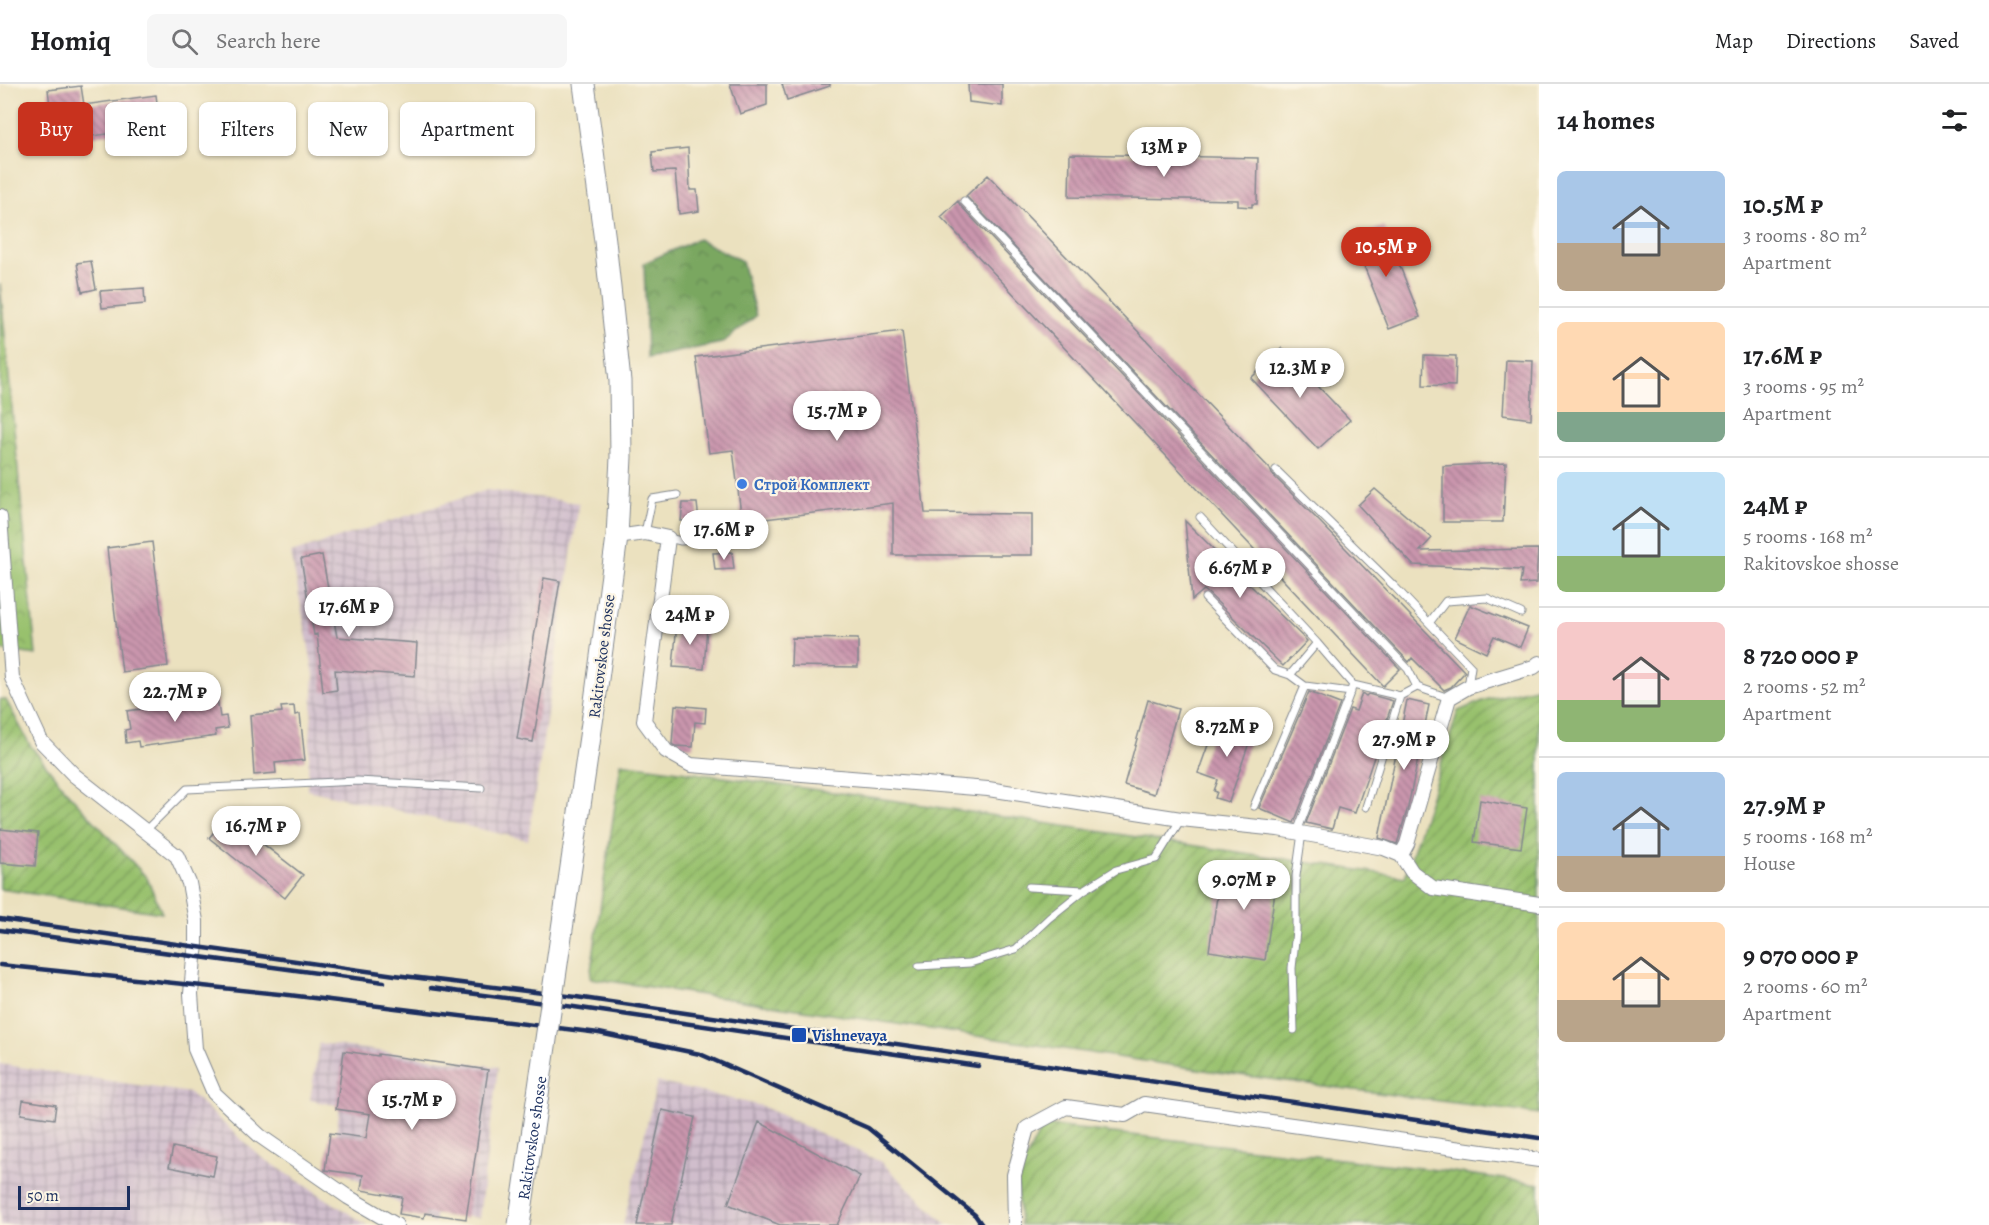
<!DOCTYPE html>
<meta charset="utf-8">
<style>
:root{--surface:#fff;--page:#f6f6f6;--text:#202124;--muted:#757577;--line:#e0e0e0;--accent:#c8321e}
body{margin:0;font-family:Alegreya,serif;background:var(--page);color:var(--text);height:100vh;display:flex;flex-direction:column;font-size:22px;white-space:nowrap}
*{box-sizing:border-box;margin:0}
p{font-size:20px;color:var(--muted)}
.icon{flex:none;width:33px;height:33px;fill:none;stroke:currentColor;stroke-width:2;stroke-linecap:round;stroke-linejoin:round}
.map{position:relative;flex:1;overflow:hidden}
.details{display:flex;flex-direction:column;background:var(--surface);width:450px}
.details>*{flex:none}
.top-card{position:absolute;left:18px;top:18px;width:570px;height:54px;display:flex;gap:12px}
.scale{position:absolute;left:18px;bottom:15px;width:112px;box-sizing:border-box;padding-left:6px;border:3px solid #1b2f5e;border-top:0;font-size:16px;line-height:21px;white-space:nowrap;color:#1b2f5e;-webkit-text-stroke:4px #fcf5e5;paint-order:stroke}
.price{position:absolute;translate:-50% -51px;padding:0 14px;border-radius:21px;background:#fff;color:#222;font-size:20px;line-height:39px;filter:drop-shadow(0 2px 3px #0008)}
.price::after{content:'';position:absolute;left:50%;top:36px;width:18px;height:14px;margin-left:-9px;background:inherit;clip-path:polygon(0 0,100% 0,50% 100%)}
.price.active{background:var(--accent);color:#fff}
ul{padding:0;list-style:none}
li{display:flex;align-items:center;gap:18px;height:150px;padding:0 18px}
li+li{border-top:2px solid var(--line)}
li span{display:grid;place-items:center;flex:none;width:168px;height:120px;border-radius:9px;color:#555}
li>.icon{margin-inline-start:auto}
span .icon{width:72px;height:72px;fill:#fffc;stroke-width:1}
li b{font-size:26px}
h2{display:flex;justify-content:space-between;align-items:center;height:72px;padding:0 18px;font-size:26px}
.pill{padding:0 21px;border-radius:9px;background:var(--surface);box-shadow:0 2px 4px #0004;font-size:21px;line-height:54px}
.pill.active{background:var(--accent);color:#fff}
header{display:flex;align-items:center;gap:36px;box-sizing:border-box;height:84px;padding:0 30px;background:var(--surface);border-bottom:2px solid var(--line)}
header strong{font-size:28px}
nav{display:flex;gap:33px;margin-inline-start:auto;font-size:21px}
.search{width:420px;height:54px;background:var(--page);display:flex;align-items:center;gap:15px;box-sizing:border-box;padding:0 21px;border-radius:9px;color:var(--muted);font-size:22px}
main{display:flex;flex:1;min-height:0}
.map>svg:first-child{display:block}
.industrial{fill:url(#industrial-grid)}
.forest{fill:url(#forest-crowns);stroke:#4a6b5f;stroke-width:1.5}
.park{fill:url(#park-crowns);stroke:#5a7866;stroke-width:1.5}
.garden{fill:url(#garden-furrows);stroke:#5a7866;stroke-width:1.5}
.building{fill:url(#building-back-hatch)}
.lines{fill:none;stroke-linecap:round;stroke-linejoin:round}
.lane-casing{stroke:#83888e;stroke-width:9}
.street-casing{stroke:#83888e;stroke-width:16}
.primary-casing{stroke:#83888e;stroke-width:23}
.lane{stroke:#fff;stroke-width:7}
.street{stroke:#fff;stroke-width:14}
.primary{stroke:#fff;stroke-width:21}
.rail{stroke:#1b2f5e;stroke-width:4.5}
.primary-bridge-casing{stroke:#83888e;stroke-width:23;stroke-linecap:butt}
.primary-bridge{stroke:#fff;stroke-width:21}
.shop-dot{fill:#3f7fe0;stroke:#fcf5e5;stroke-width:2}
.transit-dot{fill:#1a4fb4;stroke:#fcf5e5;stroke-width:2}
.labels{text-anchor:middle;stroke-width:4.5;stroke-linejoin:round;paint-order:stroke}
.shop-label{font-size:16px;font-weight:bold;fill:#366cbe;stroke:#fcf5e5;text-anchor:start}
.street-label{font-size:16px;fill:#1b2f5e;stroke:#fcf5e5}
.transit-label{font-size:16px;font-weight:bold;fill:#164399;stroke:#fcf5e5;text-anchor:start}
</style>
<header>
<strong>Homiq</strong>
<div class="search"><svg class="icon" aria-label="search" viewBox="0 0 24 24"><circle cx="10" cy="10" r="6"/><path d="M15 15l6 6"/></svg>Search here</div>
<nav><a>Map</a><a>Directions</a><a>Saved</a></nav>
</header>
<main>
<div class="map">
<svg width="1539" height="1141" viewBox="0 0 1539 1141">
<defs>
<pattern id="industrial-grid" width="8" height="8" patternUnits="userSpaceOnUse" patternTransform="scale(1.5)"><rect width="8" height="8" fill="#d0bdcc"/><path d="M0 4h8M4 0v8" fill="none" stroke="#a89aa9"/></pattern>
<pattern id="forest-crowns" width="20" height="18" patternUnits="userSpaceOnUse" patternTransform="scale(1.5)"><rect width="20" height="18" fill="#7aa760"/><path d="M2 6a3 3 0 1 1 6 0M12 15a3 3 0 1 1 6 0" fill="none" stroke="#638852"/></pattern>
<pattern id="park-crowns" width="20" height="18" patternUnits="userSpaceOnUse" patternTransform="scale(1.5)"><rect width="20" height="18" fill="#98c16d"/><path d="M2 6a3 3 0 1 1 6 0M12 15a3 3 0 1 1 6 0" fill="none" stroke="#7b9d5d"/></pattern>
<pattern id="garden-furrows" width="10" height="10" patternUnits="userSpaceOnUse" patternTransform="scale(1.5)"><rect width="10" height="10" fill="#98c16d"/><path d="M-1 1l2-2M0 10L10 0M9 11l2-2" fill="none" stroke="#7b9d5d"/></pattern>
<pattern id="building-back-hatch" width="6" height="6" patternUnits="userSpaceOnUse" patternTransform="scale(1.5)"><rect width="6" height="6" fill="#ca96ad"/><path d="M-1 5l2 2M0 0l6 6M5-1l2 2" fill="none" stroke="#a37b90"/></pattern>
</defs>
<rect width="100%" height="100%" fill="#fcf5e5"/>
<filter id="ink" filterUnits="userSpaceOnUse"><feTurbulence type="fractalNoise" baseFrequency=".0167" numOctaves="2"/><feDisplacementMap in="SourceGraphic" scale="12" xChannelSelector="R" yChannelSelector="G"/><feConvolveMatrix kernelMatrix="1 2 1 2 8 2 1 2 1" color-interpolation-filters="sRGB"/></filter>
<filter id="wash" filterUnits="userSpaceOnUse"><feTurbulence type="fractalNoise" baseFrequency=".008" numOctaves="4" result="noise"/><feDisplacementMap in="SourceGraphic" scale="24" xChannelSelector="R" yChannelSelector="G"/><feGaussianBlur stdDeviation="1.35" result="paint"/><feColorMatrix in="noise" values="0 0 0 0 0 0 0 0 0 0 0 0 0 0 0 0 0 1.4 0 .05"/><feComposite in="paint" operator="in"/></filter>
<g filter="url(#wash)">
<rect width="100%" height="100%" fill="#ebe1bf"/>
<path class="industrial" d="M487,406L579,419L528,756L307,706L314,591L291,469Z
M319,959L498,983L479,1134L436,1128L434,1140L331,1080L340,1022L310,1016Z
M0,980L190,1009L260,1072L367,1141H0Z
M657,998L762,1022L881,1078L948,1141H623Z"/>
<path class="forest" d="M698,155L742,177L756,232L722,259L647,274L644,179Z"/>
<path class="park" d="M0,200L36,571L0,566Z"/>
<path class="garden" d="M1539,603V1030L1224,989L590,894L621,679L877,714L1405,793L1458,627L1485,616Z
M0,615L6,616L30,661L68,709L147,794L162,829L0,805Z
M1043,1041L1446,1087L1539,1100V1141H1020L1017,1093Z"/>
<g id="blocks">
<path class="building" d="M730,0H767V21L740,30Z
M782,0H830V2L787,16Z
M968,0H1002V22L969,18Z
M81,2L84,21L156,11L160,43L55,57L48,6Z
M688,64L690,106H697L699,127L679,130L675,87L654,88L652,68Z
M1070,70L1258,74L1257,120H1252V123L1238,122V116L1069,113Z
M988,91L1270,385L1272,390L1320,438L1465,588L1451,603L1444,606L1412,574L1409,578L966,112Z
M958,117L960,121L1400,585L1383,602L941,133Z
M1384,142L1420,233L1389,245L1353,154Z
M91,177L96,205L82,208L77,179Z
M144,204L145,220L102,224L100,207Z
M902,247L925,429L1032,430V471H893V419L742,438L733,366L709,369L696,273Z
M1282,264L1350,336L1318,365L1251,294Z
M1424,271L1456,272L1455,302L1423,301Z
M1506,276L1533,277L1531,335L1503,331Z
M1506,379L1503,438H1443V382Z
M1375,405L1432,454L1420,467L1538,465L1536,499L1520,500L1522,486L1413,481L1358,421Z
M683,419H697L699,437H681Z
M1185,437L1307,557L1283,582L1209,510L1204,506L1192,516Z
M152,458L168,582L122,588L107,464Z
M732,468L734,485L715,486L713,469Z
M322,471L337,553L417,559L415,592L335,586L337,606L323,608L317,550L314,551L301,475Z
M544,494L560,497L533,658L517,655Z
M1470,521L1528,544L1520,563L1494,552L1486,569L1455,554Z
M677,539L707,541L704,585L673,583Z
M792,554L858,555V583L791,582Z
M1309,608L1340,620L1294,739L1259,724Z
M1362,609L1366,612L1368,610L1393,617L1355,729L1338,724L1332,745L1306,739L1350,625L1356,627Z
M217,614L220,633L226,632L228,644L215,646L216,652L139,663L138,657L126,659L125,646L130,645L127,627Z
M1148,616L1178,625L1154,710L1124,701Z
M1407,616L1429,621L1408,723L1397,760L1379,754Z
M675,621L706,624L705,639L695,638L693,663L675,662L672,660Z
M294,622L295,631L300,630L305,676L275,679L276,689L254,691L250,631L282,628L281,623Z
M1237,635L1255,641L1229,718L1215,714L1217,708L1214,707L1218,696L1198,689L1213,647L1232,654Z
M1480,716L1527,724L1521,764L1474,758Z
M227,732L303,791L285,814L209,754Z
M0,745L38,749L35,782L0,779Z
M1222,779L1278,787L1265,876L1209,867Z
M344,967L378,972V970L488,986L466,1135L425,1129L424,1134L399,1130L402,1113L361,1106L363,1091L325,1086L330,1049L366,1054L370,1030L336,1025Z
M23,1016L56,1021L54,1035L21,1030Z
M662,1026L695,1033L671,1141H637Z
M759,1038L860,1092L837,1141H780L728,1120Z
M173,1063L217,1072L213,1092L169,1083Z"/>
</g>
</g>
<g filter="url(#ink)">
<use href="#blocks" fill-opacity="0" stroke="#83888e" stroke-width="1.5"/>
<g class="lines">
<g class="lane-casing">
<path id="lane" d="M964,117L1408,585L1417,603
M1276,386L1394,502L1471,583L1468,603
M1200,433L1317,559
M645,449L652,415L677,411
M668,454L681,457L736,453
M1205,514L1275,586L1290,591
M1429,539L1446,517L1487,514L1521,529
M1351,608L1305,602L1290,591L1317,559L1353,601
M1254,722L1305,602
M1366,723L1400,612
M145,747L187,705L358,697L481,704
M1297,748L1353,601L1400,612L1417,603L1449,614
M1029,803L1084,806L1116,786L1156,775L1181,735
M919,882L970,879L1016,865L1049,834L1084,806
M1294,946L1292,884L1296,847V792L1302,749"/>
</g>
<g class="street-casing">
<path id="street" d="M0,433L12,594L41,657L74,691L177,772L189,799L196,837V863L194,874L191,910L195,965L214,1009L260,1052L348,1113L396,1141
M617,453L645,449L668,454L644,637L666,667L691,681L988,705L1181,735L1278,745L1384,764L1401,771L1407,760L1449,614L1468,603L1534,583L1539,579
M1401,771L1412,788L1433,804L1539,820
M1015,1141L1014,1091L1027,1044L1066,1023L1125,1031L1144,1020L1539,1076"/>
</g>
<g class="primary-casing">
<path id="primary" d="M584,0L605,157L620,297L621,373L617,453L593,632"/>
</g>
<use href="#lane" class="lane"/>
<use href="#street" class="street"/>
<use href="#primary" class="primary"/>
<path class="rail" d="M0,835L395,891L576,913L1539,1054
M0,846L384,898
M0,881L289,911L599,949L700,970L868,1044L975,1131L982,1141
M431,904L574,923L978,982"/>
<g class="primary-bridge-casing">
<g id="primary-bridge">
<path id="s1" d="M519,1141L593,632"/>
</g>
</g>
<use href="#primary-bridge" class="primary-bridge"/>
</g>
</g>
<circle class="shop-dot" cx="742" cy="400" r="6"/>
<rect class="transit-dot" x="791" y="943" width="16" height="16" rx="3"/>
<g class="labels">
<g class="shop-label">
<text x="754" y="406">Строй Комплект</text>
</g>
<g class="street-label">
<text transform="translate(601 572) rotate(-83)" y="6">Rakitovskoe shosse</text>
<text dy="6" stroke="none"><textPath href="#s1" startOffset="88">Rakitovskoe shosse</textPath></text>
</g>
<g class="transit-label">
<text x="812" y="957">Vishnevaya</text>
</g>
</g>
</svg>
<div class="scale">50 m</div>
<b class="price" style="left:1164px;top:94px">13M ₽</b>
<b class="price active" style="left:1386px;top:194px">10.5M ₽</b>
<b class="price" style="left:1300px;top:315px">12.3M ₽</b>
<b class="price" style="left:837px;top:358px">15.7M ₽</b>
<b class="price" style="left:724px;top:477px">17.6M ₽</b>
<b class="price" style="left:1240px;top:515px">6.67M ₽</b>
<b class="price" style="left:349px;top:554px">17.6M ₽</b>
<b class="price" style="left:690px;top:562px">24M ₽</b>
<b class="price" style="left:175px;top:639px">22.7M ₽</b>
<b class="price" style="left:1227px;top:674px">8.72M ₽</b>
<b class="price" style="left:1404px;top:687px">27.9M ₽</b>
<b class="price" style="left:256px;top:773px">16.7M ₽</b>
<b class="price" style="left:1244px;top:827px">9.07M ₽</b>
<b class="price" style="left:412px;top:1047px">15.7M ₽</b>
<div class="top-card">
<a class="pill active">Buy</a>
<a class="pill">Rent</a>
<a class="pill">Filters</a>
<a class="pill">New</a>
<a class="pill">Apartment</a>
</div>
</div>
<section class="details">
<h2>14 homes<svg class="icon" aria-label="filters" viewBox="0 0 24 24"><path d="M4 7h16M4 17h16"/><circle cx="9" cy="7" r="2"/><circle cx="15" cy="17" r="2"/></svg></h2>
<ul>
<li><span style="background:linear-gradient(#a9c7e8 60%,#b9a48a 0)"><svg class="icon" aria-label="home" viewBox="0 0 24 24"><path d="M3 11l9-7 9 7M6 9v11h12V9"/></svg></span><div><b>10.5M ₽</b><p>3 rooms · 80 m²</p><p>Apartment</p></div></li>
<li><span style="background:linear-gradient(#ffd9b3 75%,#7fa58c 0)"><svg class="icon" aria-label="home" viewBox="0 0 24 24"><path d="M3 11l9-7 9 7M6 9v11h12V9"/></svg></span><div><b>17.6M ₽</b><p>3 rooms · 95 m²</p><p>Apartment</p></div></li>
<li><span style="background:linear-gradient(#bfe0f5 70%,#8fb573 0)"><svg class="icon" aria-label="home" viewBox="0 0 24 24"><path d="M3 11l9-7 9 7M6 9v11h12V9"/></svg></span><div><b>24M ₽</b><p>5 rooms · 168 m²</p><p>Rakitovskoe shosse</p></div></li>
<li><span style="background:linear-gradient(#f6c9c9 65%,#8fb573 0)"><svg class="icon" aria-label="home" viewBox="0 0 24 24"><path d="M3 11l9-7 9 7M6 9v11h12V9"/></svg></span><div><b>8 720 000 ₽</b><p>2 rooms · 52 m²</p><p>Apartment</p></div></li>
<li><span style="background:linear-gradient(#a9c7e8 70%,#b9a48a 0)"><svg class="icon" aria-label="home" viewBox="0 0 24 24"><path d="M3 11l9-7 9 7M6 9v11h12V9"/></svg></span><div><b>27.9M ₽</b><p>5 rooms · 168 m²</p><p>House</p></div></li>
<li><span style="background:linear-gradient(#ffd9b3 65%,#b9a48a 0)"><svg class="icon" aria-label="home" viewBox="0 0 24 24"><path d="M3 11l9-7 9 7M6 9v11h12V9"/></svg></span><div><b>9 070 000 ₽</b><p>2 rooms · 60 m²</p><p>Apartment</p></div></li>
</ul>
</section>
</main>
